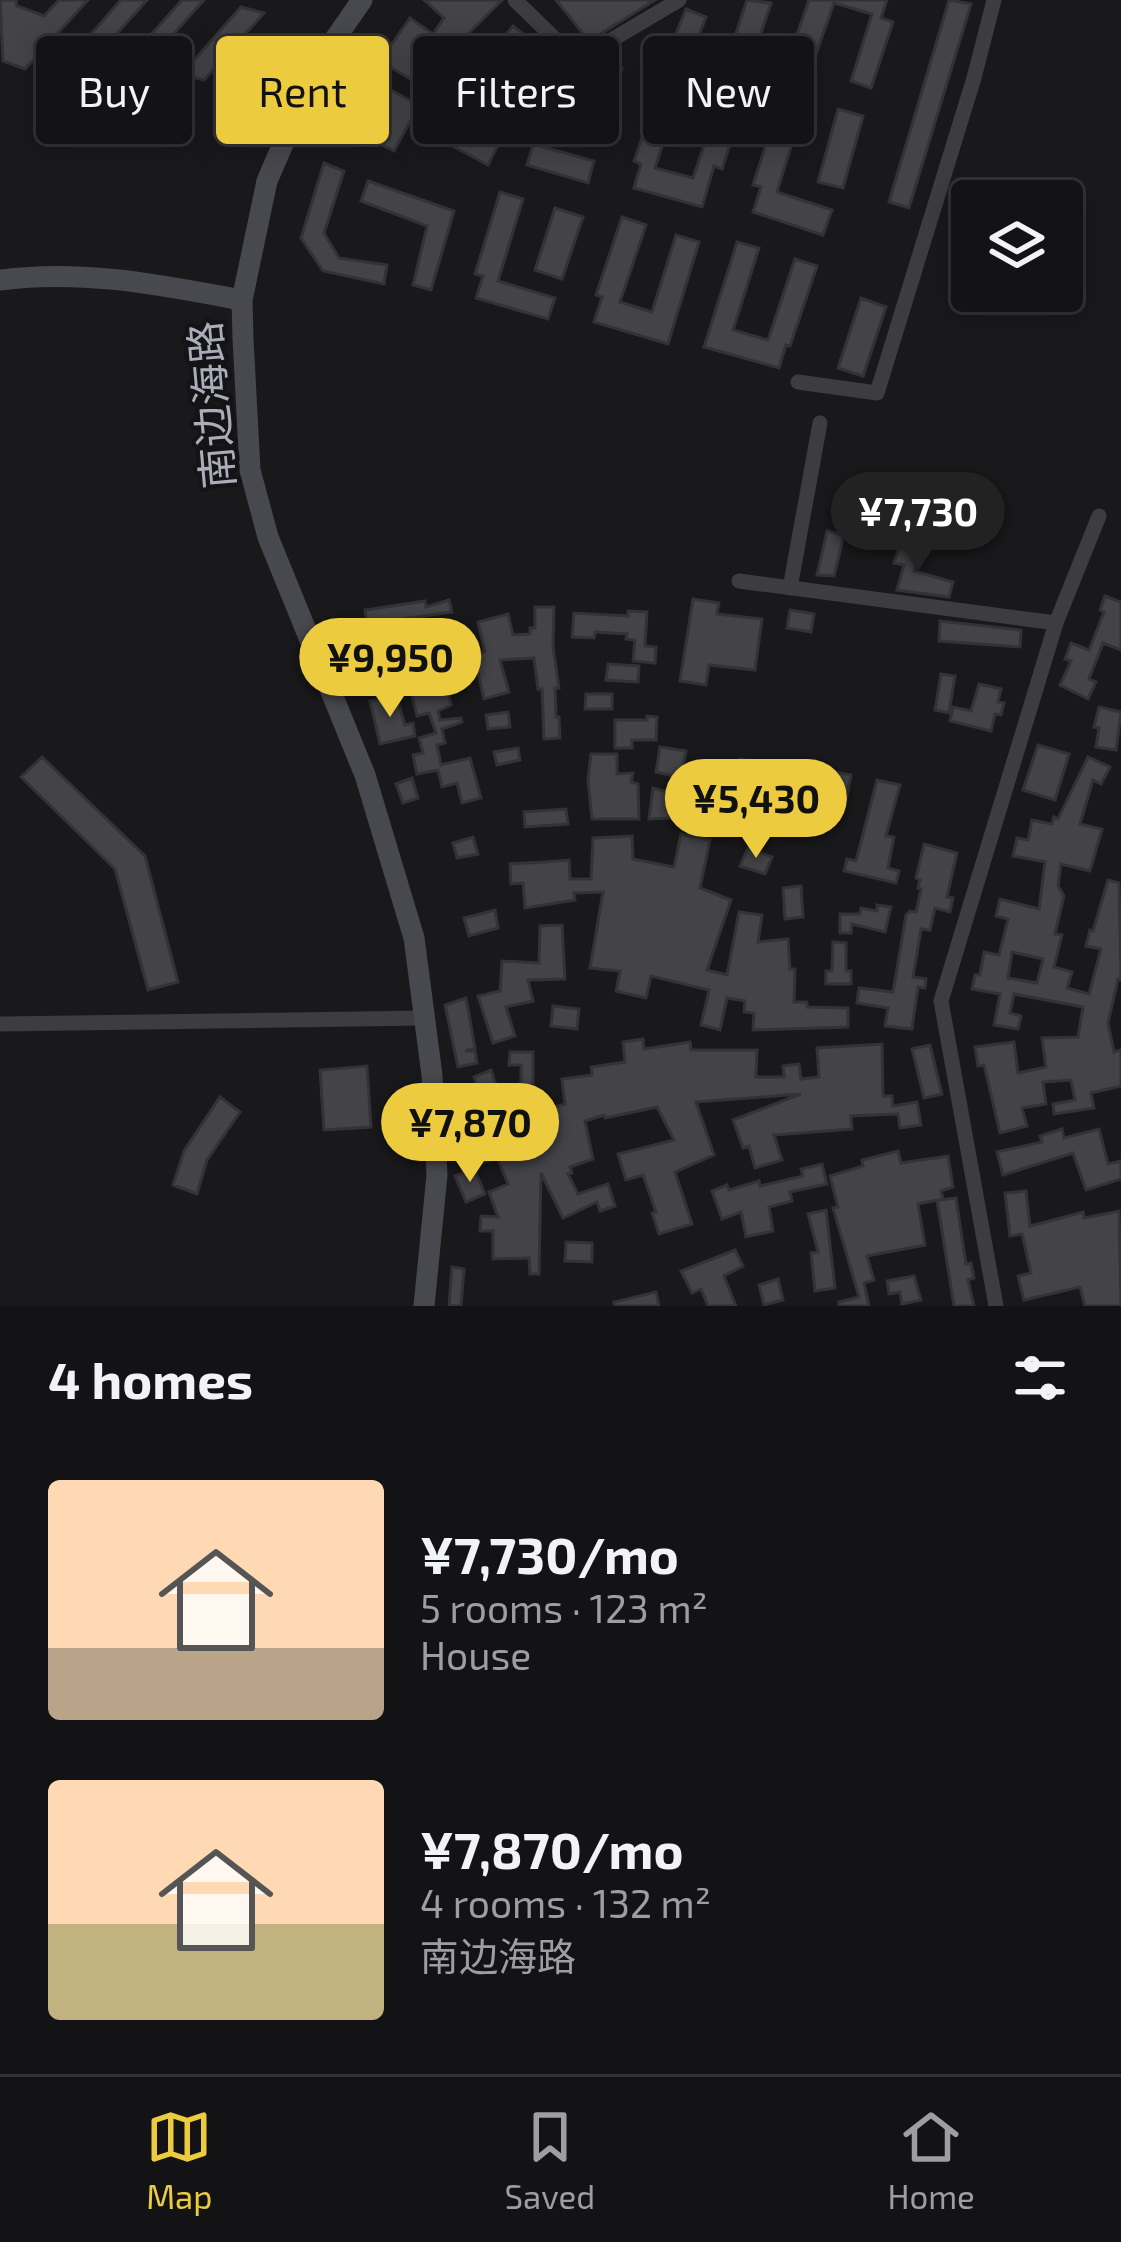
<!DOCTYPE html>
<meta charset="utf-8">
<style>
:root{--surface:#131214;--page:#202022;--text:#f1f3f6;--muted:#9d9ea0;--line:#323234;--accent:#eccb3f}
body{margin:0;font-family:"Exo 2","Noto Sans SC",sans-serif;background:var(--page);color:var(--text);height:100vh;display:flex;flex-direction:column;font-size:45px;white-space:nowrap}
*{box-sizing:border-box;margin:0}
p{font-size:39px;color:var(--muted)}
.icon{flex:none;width:66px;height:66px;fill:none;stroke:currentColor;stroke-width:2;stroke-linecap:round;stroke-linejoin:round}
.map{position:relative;height:1306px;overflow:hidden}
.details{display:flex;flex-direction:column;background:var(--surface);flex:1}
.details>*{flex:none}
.guide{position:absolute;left:36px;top:36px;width:1050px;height:108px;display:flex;gap:24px}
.fabs{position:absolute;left:951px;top:180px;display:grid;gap:24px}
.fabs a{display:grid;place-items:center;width:132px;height:132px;border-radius:12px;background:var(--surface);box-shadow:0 6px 30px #0003,0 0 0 3px var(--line);font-size:60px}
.price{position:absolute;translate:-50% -102px;padding:0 27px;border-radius:42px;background:var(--accent);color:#111;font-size:39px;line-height:78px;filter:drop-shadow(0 3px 6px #0008)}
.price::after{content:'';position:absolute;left:50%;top:72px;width:36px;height:27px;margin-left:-18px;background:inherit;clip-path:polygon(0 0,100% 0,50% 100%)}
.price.selected{background:#222;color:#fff}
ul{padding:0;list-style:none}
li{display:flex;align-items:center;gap:36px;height:300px;padding:0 48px}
li span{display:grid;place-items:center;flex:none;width:336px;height:240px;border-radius:12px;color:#555}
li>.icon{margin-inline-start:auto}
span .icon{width:144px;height:144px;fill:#fffc;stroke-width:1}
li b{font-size:51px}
h2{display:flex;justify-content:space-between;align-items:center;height:144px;padding:0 48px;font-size:51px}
.pill{padding:0 42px;border-radius:12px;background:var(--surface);box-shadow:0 6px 30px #0003,0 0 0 3px var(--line);font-size:42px;line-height:108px}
.pill.selected{background:var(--accent);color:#111}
.menu{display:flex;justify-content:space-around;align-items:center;height:168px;border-top:3px solid var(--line);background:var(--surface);font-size:33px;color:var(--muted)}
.menu a{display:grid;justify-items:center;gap:6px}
.menu .selected{color:var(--accent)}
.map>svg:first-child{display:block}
.building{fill:#434348;stroke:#333336;stroke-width:3;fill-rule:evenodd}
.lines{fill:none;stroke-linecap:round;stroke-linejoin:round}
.street{stroke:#3c3c41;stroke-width:15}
.secondary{stroke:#48484f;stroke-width:21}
.labels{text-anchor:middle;stroke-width:9;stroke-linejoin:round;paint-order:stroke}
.street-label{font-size:42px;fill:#abaeba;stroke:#141316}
</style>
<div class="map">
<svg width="1121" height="1306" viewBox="0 0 1121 1306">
<rect width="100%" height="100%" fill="#19181b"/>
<path class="building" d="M0,0H16L17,6L44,16L59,0H88L25,69L3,61Z
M121,0H147L104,48L83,43Z
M182,0H204L154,56L137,50Z
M424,0H502L462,40L429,90L380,61L410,18L433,34L444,18Z
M556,0H655L589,41Z
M747,0L771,3L749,70L726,63Z
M809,0H887L881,18L893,22L871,88L851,81L872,14L834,3L805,85L782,77Z
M949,0L971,4L909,208L889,202Z
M241,7L264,13L204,80L182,74Z
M686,9L706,17L673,102L677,103L655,168L693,178L725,83L748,90L722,169L714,166L702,207L634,188L641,164L634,161L662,80L658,78Z
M513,26L532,41L494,88L475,72Z
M549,51L563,65L510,122L488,165L433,136L444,118L471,133L478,122L451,104L459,92L493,111Z
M603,62L622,68L599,143L580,137Z
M366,77L419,105L394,151L341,124Z
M778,107L801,114L777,192L832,210L823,235L753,212L761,187L753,185Z
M838,109L863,116L843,188L818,182Z
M533,144L594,161L588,183L527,165Z
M324,163L344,171L324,233L339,258L387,265L384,284L323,271L301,238Z
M368,181L454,211L431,290L413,285L427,226L361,201Z
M500,192L523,199L498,281L555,298L548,319L476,298L483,276L475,274Z
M555,208L583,217L562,279L535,270Z
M622,217L646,225L620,302L652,312L676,235L699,242L668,344L594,322L602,297L596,295Z
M737,242L759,248L733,330L768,340L795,259L817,266L790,346L786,345L779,368L704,347Z
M861,298L886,307L863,376L838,368Z
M827,531L844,535L834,576L817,575Z
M902,539L919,543L914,571L953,582L949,597L897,590L904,565L894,563Z
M1105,596L1121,602V650L1103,643L1089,679L1096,682L1088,699L1060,685L1071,661L1065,659L1071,643L1089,650L1104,612L1100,610Z
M693,599L719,603L717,614L762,619L755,670L709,665L706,685L680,681Z
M449,600L452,612L367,624L365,610L425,601L426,607Z
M535,607H554L553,647L559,688H555L556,717H559L560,738L544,739L542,689H538L534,658L500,660L509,692L484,699L478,673L445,682L451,705L438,711L440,720L461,718L462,722L442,729L445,743L437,745L441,765L470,758L481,798L462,803L457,783L442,787L438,770L417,774L413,755L423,753L419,738L436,733L429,713L417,716L411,691L419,689L410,655L403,657L399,638L456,625L464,657L485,652L478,622L508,614L513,635L530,634V628H535Z
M790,610L814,614L811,632L787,628Z
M628,611L647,612L645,646L656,647L655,663L633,661L635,640L626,639L627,634L595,632L594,638L572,637L574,613L628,616Z
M940,621L1021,630L1020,647L939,641Z
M381,649L386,664L354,674L349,660Z
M608,664L639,666L638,682L606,680Z
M941,674L955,676L949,713L935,710Z
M979,684L1001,689L998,702L1004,703L1001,715L995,714L991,731L950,721L953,707L971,711Z
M586,694H612V709H585Z
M396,695L405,725L413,723L415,736L380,744L370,701Z
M1099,707L1121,712L1116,750L1096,747L1099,728L1094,727Z
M508,712L510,727L488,729L486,715Z
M647,716L657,717L656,740H632V748H615V720H647Z
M1038,745L1069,754L1055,800L1023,790Z
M660,747L686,751L683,766L731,777L728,788L656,772Z
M518,748L520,760L497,765L494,752Z
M591,754H617V774L633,773L631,782L638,784L639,819H592L588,780Z
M42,757L145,856L178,982L148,990L115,869L21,777Z
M1088,757L1110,767L1101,784L1093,780L1080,824L1102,829L1090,871L1061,864L1058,886L1064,896L1055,934L1062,935L1054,967L1072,972L1067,988L1089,994L1101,949L1086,946L1090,930L1093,931L1108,880L1119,883L1121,980L1118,979L1108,1023L1114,1052L1121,1050V1086L1091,1093L1094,1108L1054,1114L1053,1104L1075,1100L1071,1080L1043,1082L1046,1104L1022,1108L1027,1126L1000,1133L984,1065L978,1066L975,1047L1014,1042L1018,1073L1046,1067L1042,1038L1078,1037L1083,1007L1014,994L1010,1013L1021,1016L1018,1029L994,1025L1000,994L972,989L975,975H980L984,952L999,955L1008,919L996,916L1000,899L1039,909L1045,862L1013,856L1017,838L1028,840L1032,820L1052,824L1054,817L1058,819ZM1012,952L1043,959L1037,983L1008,978Z
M740,759L777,767L762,810L743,804L752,778L737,775Z
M818,769L851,775L846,801L816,795Z
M412,778L418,798L403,803L396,784Z
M877,780L900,785L886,836L894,837L888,868L899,871L896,883L844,871L847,859L856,861Z
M653,788L676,794L671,818L649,819Z
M698,801L745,811L738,835L721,830L723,824L694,815Z
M566,809L568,824L525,827L524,812Z
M681,834L710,840L700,888L731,900L707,970L727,975L739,912L762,915L758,942L788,939L790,969H795L794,1002H807V1007L848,1008V1027L753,1030L754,1013L744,1012L745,1001L727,998L720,1030L701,1025L709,990L651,976L646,998L616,991L620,971L590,968L603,892L574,893L575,900L525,908L523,883L511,884L510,864L544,862L569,860L570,879H591L593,838L632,836L633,859L674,867Z
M473,837L478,854L457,858L453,843Z
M924,844L957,853L947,897L953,898L950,912L935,908L930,930L921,929L913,977L926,979L925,988L918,987L912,1029L885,1026L888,1008L857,1003L859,988L893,992L906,915L910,911L916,912L921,889L918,888L920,880L916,878Z
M748,848L772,857L765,874L740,866Z
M801,886L803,917L785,919L783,888Z
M877,905L891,907L885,932L852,924L851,933H840V914H860L861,908L877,911Z
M495,910L498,928L469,936L464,918Z
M562,925L565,979L528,980L533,1001L506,1007L515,1036L493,1043L478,996L500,991L502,961L539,963L540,926Z
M833,942L846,943V971H851V984H826V971H832Z
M466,998L475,1048L465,1051H475L477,1063L458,1067L445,1005Z
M553,1006L579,1009L577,1029L551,1026Z
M643,1039L644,1049L690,1042L691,1050H757L756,1077H784L783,1066L799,1064L801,1079L819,1077L817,1048L882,1044L883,1096H892L893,1106L917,1102L921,1125L900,1128L898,1114L851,1116L852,1129L774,1135L782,1160L755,1168L749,1146L743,1148L733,1120L801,1094L696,1102L714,1155L675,1172L692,1224L659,1234L652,1213L656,1212L643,1175L626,1180L618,1154L674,1140L657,1107L605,1118L604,1115L585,1121L593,1159L570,1167L572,1173L568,1174L578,1194L608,1184L615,1206L600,1211L597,1202L563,1218L541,1173L539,1274H530L529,1258L493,1259V1231H480L481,1216L498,1217L489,1192L508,1184L497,1157L485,1162L471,1133L463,1104L482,1099L474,1077L491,1070L498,1091L491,1094L501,1129L522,1121L514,1098L521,1096V1065H509L510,1052H533V1092L539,1090L546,1110L565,1104L562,1079L592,1075L591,1067L625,1062L623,1042Z
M930,1045L942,1094L924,1098L912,1049Z
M367,1066L371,1127L324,1130L320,1070Z
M220,1097L240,1112L207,1160L197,1194L173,1185L184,1151Z
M1062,1129L1064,1138L1099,1129L1108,1164L1121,1161V1179L1086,1190L1073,1153L1003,1175L997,1152L1042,1142L1040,1136Z
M898,1151L901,1163L948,1156L953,1187L941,1191L943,1199L939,1200L956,1198L966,1264L971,1263L974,1278L968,1280L974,1306H954L937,1200L918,1204L925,1245L867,1256L874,1280L864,1283L869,1306H839V1302L859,1297L833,1208L838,1207L830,1176L863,1166L862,1160Z
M822,1164L827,1184L790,1192L792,1201L769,1207L773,1231L746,1237L741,1212L722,1219L712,1191L727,1185L729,1190L759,1181L760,1186L803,1176L801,1169Z
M474,1168L485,1194L466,1202L455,1176Z
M1026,1191L1030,1226L1083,1212L1084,1218L1119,1211L1121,1306H1085L1080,1287L1024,1300L1018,1276L1031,1273L1022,1234L1010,1236L1005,1193Z
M826,1210L835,1288L815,1291L811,1253L818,1252L808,1214Z
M566,1242L592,1243V1262L565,1261Z
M735,1250L743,1266L724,1276L736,1306H708L701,1289L692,1293L681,1271Z
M452,1267L464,1269L461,1306H449Z
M914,1276L921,1300L902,1304L900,1292L889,1294L887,1281Z
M778,1279L783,1300L764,1305L759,1285Z
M656,1292L659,1306H615L614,1302Z"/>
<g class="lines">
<path class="street" d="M515,0L581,64L603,45L679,0
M798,382L877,393L974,78L994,0
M739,581L1056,623
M790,588L820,423
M0,1024L424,1018
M996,1306L941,1001L1056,623L1099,516"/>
<path class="secondary" d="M362,0L317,65L267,181L242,300L243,339L250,470L268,537L365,775L414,938L432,1075L437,1175L424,1306
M0,280C83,269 160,285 242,300"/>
</g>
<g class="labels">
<g class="street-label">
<text transform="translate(212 405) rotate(-95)" y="15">南边海路</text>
</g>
</g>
</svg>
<div class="fabs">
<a><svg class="icon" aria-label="layers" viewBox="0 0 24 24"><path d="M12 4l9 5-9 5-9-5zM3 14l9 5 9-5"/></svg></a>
</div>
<b class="price selected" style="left:918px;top:574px">¥7,730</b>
<b class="price" style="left:390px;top:720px">¥9,950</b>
<b class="price" style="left:756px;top:861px">¥5,430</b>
<b class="price" style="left:470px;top:1185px">¥7,870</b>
<div class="guide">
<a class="pill">Buy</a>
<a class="pill selected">Rent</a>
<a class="pill">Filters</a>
<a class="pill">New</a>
</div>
</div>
<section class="details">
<h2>4 homes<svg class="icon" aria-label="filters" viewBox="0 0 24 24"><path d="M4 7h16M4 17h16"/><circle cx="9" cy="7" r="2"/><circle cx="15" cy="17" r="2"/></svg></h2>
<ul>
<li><span style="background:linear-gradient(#ffd9b3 70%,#b9a48a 0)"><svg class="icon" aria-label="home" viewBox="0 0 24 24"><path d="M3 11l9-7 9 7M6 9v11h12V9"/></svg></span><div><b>¥7,730/mo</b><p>5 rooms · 123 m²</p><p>House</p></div></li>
<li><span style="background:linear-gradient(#ffd9b3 60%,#c2b280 0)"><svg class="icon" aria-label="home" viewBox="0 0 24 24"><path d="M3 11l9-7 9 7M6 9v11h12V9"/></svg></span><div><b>¥7,870/mo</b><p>4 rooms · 132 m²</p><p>南边海路</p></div></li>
</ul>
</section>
<nav class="menu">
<a class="selected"><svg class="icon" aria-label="map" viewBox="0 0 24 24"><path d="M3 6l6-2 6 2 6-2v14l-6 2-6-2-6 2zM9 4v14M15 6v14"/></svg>Map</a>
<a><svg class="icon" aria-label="saved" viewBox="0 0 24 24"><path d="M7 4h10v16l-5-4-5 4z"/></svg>Saved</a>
<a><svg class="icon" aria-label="home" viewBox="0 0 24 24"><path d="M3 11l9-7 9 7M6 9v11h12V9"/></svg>Home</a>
</nav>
